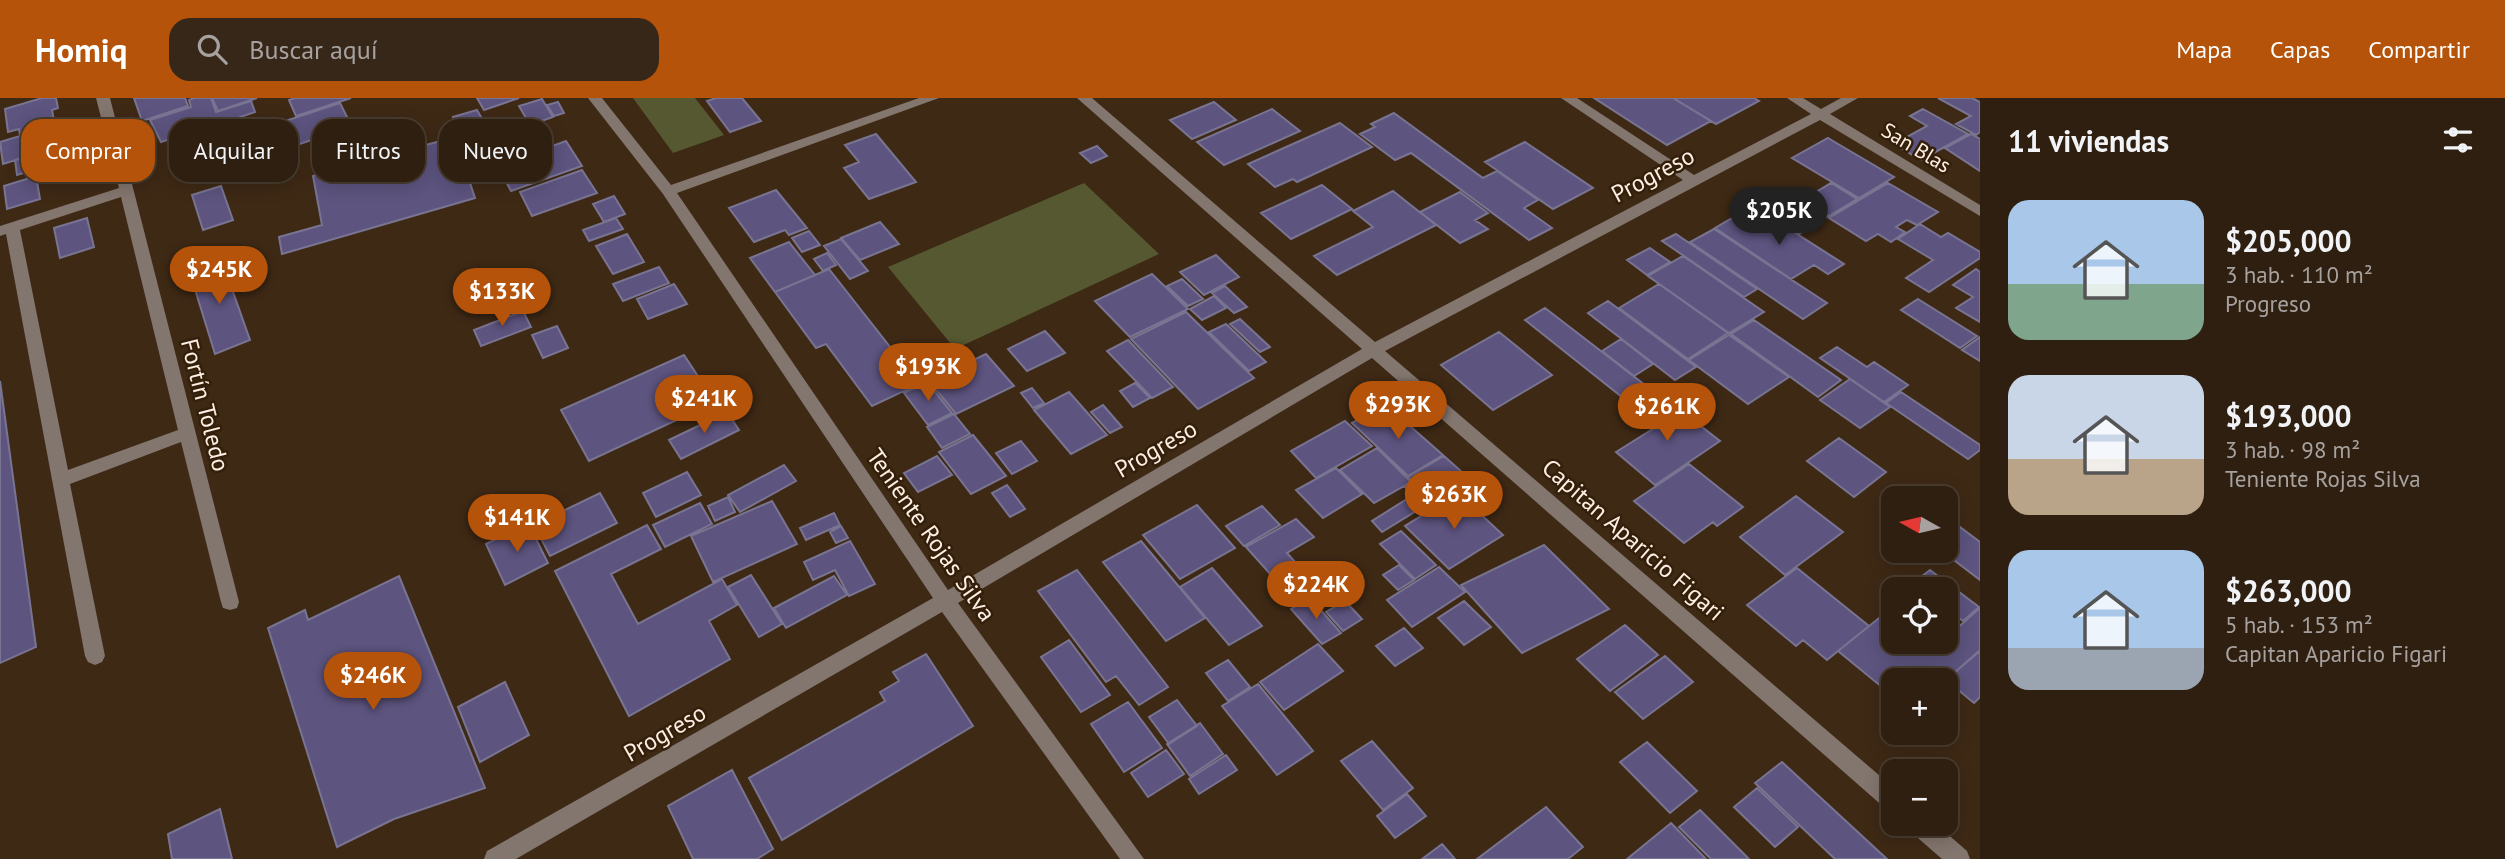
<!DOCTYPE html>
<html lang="es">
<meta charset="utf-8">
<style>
:root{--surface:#2e1f10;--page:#362719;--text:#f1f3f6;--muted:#a7a29f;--line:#493d30;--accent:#b45309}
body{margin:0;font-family:"PT Sans",sans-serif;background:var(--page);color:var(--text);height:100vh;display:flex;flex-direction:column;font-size:26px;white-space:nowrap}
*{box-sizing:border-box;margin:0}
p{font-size:23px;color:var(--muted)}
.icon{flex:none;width:38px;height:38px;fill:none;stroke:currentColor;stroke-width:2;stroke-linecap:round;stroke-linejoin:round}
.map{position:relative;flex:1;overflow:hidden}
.details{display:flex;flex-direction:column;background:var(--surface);width:525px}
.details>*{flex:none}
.banner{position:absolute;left:21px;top:21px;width:665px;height:63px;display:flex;gap:14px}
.needle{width:46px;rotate:278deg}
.tools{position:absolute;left:1881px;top:388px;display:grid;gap:14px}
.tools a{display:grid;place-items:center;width:77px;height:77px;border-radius:14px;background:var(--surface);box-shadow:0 4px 18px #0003,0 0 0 2px var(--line);font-size:35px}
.price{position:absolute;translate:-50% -60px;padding:0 16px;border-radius:24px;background:var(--accent);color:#fff;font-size:23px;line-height:46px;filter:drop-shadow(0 2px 4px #0008)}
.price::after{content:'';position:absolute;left:50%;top:42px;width:21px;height:16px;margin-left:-10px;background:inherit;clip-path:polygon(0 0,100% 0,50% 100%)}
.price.active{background:#222;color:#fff}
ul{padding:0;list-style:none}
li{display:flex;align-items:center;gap:21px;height:175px;padding:0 28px}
li span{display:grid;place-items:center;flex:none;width:196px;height:140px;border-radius:21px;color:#555}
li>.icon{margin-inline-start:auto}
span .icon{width:84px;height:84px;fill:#fffc;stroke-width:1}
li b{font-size:30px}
h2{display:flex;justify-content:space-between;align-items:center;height:84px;padding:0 28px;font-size:30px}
.pill{padding:0 24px;border-radius:21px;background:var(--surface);box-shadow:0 4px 18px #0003,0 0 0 2px var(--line);font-size:24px;line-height:63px}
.pill.active{background:var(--accent);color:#fff}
header{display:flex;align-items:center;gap:42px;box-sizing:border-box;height:98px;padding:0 35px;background:var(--accent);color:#fff}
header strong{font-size:33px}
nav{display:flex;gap:38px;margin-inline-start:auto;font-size:24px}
.search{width:490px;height:63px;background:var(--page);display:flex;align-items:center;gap:18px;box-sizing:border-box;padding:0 24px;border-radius:21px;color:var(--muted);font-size:26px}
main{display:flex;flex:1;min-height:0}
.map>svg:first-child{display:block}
.green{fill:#555830}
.building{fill:#5d547f;stroke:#797492;stroke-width:2}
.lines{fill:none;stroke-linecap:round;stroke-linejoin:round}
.minor{fill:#83766e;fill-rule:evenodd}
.labels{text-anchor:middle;stroke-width:5;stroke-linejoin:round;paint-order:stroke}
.far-street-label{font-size:21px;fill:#fdefe3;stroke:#341f0a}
.street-label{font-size:24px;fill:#fdefe3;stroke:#341f0a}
</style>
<header>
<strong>Homiq</strong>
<div class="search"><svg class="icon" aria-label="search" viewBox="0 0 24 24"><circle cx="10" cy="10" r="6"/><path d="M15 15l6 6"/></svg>Buscar aquí</div>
<nav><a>Mapa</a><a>Capas</a><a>Compartir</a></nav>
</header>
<main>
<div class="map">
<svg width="1980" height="761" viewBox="0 0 1980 761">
<rect width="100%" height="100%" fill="#3e2915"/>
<path class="green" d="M633,0H695L724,37L673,55Z
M1084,85L1159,156L955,251L888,169Z"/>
<path class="building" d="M42,0H56L58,10L52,12L55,29L24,38V35L20,37L19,31L8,34L5,11Z
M134,0H185L188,8L142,23Z
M194,0H211L216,14L251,3L255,14L240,19L243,25L218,33L215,26L161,44L150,22L191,9L189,2Z
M212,0H257L218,13Z
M295,0H351L296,18L289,2Z
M477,0H519L484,12Z
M716,0H742L761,23L730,34L707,3Z
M1594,0H1673L1711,23L1667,47Z
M1673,0H1754L1759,3L1716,26Z
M1938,0H1972L1980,4V34L1976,37L1956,26L1971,18Z
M542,1L553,19L530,27L519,8Z
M558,4L564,15L554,18L547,7Z
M1214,4L1236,22L1192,41L1170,22Z
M340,5L352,29L278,53L267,29Z
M1272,11L1300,33L1224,67L1197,44Z
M1923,11L1968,36L1921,62L1894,46L1927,28L1910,18Z
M477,12L488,31L463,40L453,19Z
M1394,15L1483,80L1497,73L1538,102L1524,110L1552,130L1529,142L1411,55L1395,62L1360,36L1375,29L1371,26Z
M1340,25L1372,49L1297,84L1293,81L1275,89L1248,66Z
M525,32L536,51L501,63L491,44Z
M55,34L58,49L3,66L0,44L23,37V39L30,37L31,41Z
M876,36L916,84L869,101L844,70L859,64L845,47Z
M1971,36L1980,41V73L1945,50Z
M455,39L475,100L282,156L279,139L322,127L313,78Z
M1828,40L1894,79L1859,100L1792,60Z
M566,43L582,68L511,93L501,74L548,58L544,51Z
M1525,44L1593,90L1553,111L1485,64Z
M1097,48L1107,58L1091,65L1080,55Z
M58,49L60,64L17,77L15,62Z
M582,72L597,95L532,118L520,94Z
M36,78L40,101L7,111L4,88Z
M1831,85L1857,101L1829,118L1803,102Z
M1888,85L1938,114L1917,127L1907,122L1896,129L1905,134L1891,144L1878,136L1866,143L1829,120Z
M1322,87L1352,111L1291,141L1261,115Z
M221,88L233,122L203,132L192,97Z
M776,92L807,130L789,137L785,132L754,144L729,110Z
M1393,93L1436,127L1337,177L1314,158L1373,129L1353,113Z
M1460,94L1488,115L1475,122L1488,131L1460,145L1420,114Z
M1790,94L1828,118L1799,136L1761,111Z
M614,98L625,116L604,124L593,106Z
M1739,116L1760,130L1775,122L1844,166L1828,176L1814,167L1791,181L1715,130Z
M87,120L94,149L60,160L54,130Z
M616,120L623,131L589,143L583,132Z
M880,124L899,146L860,162L841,140Z
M1920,126L1941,139L1948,135L1980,154V160L1929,194L1906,180L1933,162L1898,141Z
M1714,131L1827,205L1803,221L1690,144Z
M809,133L820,147L802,154L792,140Z
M627,136L644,164L613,176L596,148Z
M1676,136L1757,191L1744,199L1662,143Z
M841,141L868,173L850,181L824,148Z
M789,144L815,177L775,194L750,160Z
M1650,150L1670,164L1647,177L1627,162Z
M827,155L836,167L823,173L814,161Z
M1216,157L1239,179L1204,197L1180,174Z
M1683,158L1764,214L1729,235L1648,178Z
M221,160L250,242L215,256L189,172Z
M659,169L669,185L623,203L613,186Z
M829,171L919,286L872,308L826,246L816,250L775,194Z
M1976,171L1980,174V224L1956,210L1973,199L1953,187Z
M1152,176L1188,211L1130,239L1095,203Z
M1182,181L1203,201L1188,208L1167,188Z
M674,186L687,206L648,221L637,201Z
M1659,186L1728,235L1688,261L1619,210Z
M1225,188L1247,209L1234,215L1212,195Z
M1214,198L1226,210L1202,222L1190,211Z
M1918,201L1977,238L1960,250L1901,212Z
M1608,203L1696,269L1675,282L1588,215Z
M1545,210L1654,294L1632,307L1525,222Z
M523,213L531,229L481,248L474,232Z
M1186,214L1254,280L1198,311L1131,241Z
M1240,221L1270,249L1260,254L1230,226Z
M1754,222L1841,282L1818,299L1731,236Z
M1226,226L1266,264L1249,273L1209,234Z
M557,228L568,250L543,260L532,237Z
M1045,233L1065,255L1027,273L1008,251Z
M1499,234L1552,277L1493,312L1441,267Z
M1729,237L1789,279L1748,306L1689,262Z
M1980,239V263L1962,252Z
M1621,241L1653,266L1634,278L1602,253Z
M1128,242L1173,289L1152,300L1107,253Z
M1837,249L1867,269L1874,264L1908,287L1884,304L1820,260Z
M986,256L1014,288L956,316L929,283Z
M684,257L715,304L589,363L561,312Z
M1850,281L1890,309L1860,330L1820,302Z
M0,283L36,549L0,565Z
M927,284L952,315L928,327L904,295Z
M1135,285L1150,300L1133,309L1120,293Z
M1032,290L1044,305L1033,310L1021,295Z
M1069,294L1107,337L1071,356L1034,312Z
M1657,294L1720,343L1655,387L1616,354L1667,322L1643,303Z
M1901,294L1980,347V352L1968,361L1886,305Z
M1103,307L1122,329L1110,335L1091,314Z
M1377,311L1394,314L1443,357L1408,378L1352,325Z
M727,314L739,332L681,361L669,342Z
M954,316L970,336L942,350L927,329Z
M1345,323L1372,348L1316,380L1291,353Z
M973,337L1006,378L971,396L939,354Z
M1839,340L1886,374L1854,399L1807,363Z
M1021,343L1037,363L1012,376L996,355Z
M1377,350L1411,384L1374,405L1340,372Z
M937,358L952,377L918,394L904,375Z
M1444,358L1472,383L1427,410L1404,388L1412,384L1408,379Z
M1689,366L1743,409L1717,428L1713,424L1684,445L1634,403Z
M784,367L796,383L740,414L728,397Z
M1336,370L1362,396L1323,420L1296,392Z
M687,374L701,397L656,419L643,395Z
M1007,387L1025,411L1010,419L992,395Z
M600,395L617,425L550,458L534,427Z
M1458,395L1503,437L1449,471L1405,428Z
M1796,398L1843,434L1785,477L1740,439Z
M728,399L735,414L715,423L708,408Z
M1410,399L1421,410L1382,434L1372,423Z
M772,403L797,446L713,484L691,438Z
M700,405L712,426L665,449L653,427Z
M1197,407L1235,450L1180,481L1143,437Z
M1262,408L1280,427L1244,448L1226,428Z
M834,415L840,427L806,442L800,430Z
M1296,421L1314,439L1287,455L1304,474L1281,488L1246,449Z
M528,425L548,465L505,487L486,446Z
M647,427L661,451L611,476L638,526L722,481L737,507L709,523L730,561L629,618L555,473Z
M841,428L848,440L836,445L830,434Z
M1960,429L1980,444V482L1942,453H1946V440Z
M1401,433L1436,467L1415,481L1380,446Z
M850,443L875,486L849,498L835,472L813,482L804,464Z
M1141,443L1205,520L1166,543L1103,464Z
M1544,447L1609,511L1522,555L1461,487Z
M1399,467L1414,482L1398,492L1383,477Z
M1439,469L1465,494L1412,529L1387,502Z
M1212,470L1262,528L1229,547L1180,489Z
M1797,470L1869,528L1827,562L1803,542L1796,548L1747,507Z
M1077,472L1168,589L1139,607L1116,578L1106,584L1038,493Z
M1930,472L1979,509L1963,523L1946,510V492H1904Z
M751,477L782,526L759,539L728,489Z
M399,478L485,690L394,721L337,749L268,530L305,512L308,522Z
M834,478L847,497L786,530L774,510Z
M1310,500L1341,535L1322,546L1291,511Z
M1345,503L1362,521L1343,533L1326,514Z
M1464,503L1491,529L1464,547L1438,520Z
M1894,508V544H1946V540L1980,510V552L1945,583H1894V599L1838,553Z
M1625,527L1658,557L1610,593L1577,561Z
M1404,530L1423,550L1395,568L1376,548Z
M1069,542L1110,597L1081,614L1041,559Z
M1318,546L1343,573L1284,612L1260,584Z
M1980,553V599L1974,605L1946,582Z
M926,556L973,628L782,742L749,680L885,603L880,594L899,583L893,574Z
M1665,558L1693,584L1643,621L1615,594Z
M1228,562L1250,589L1228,603L1206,575Z
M505,584L529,637L480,664L458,609Z
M1258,586L1313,653L1277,677L1222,608Z
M1177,602L1197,628L1169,646L1149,619Z
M1128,604L1162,650L1124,674L1091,626Z
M1200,625L1223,656L1190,678L1167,646Z
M1372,643L1413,690L1383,712L1341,663Z
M1647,644L1697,693L1670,715L1620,664Z
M1166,652L1184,676L1148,699L1131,675Z
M1226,657L1237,672L1199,696L1189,681Z
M1782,664L1887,761H1835L1755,685Z
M732,672L773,751L757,761H693L668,708Z
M1757,690L1798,729L1775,749L1734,709Z
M1407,696L1426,718L1395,740L1377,718Z
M1546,709L1583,749L1568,761H1477Z
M220,711L232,761H172L168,736Z
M1700,712L1749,761H1711L1679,729Z
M1671,725L1706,761H1627Z
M1442,746L1455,761H1422Z"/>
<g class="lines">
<path class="minor" d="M96,0H110L239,504L237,510L230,512L223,510L221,504L181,344L70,386L105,558L102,564L95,567L88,564L85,558L6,136L0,138V128L119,90ZM121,99L178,332L68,372L20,132Z
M588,0H602L671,87L919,0H939L677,95L948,492L1362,251L1077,0H1092L1375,244L1683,82L1561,0H1577L1694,77L1811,16L1787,0H1803L1821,11L1841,0H1858L1830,16L1980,107V118L1820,22L1385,253L1894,690V714L1886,711L1372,260L958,505L1144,761H1120L942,514L516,761H484L487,753L933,500L663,96Z
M1908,726H1936L1967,753L1970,761H1942L1911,734Z"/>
</g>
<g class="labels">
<g class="far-street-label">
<text transform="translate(1916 50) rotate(31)" y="7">San Blas</text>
</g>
<g class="street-label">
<text transform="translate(1653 77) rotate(-28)" y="8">Progreso</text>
<text transform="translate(205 307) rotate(76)" y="8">Fortín Toledo</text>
<text transform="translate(1156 351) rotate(-30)" y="8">Progreso</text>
<text transform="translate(931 437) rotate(55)" y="8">Teniente Rojas Silva</text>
<text transform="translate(1633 442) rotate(41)" y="8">Capitan Aparicio Figari</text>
<text transform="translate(665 635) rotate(-30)" y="8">Progreso</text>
</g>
</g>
</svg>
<div class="tools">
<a><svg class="needle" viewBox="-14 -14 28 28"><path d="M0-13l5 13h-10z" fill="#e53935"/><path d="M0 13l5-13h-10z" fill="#a7a29f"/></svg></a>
<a><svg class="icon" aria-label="locate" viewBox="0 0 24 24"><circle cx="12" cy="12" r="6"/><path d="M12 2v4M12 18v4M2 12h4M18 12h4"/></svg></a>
<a>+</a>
<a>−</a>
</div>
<b class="price active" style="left:1779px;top:149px">$205K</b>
<b class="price" style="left:219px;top:208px">$245K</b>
<b class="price" style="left:502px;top:230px">$133K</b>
<b class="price" style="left:928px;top:305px">$193K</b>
<b class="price" style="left:704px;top:337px">$241K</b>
<b class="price" style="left:1398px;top:343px">$293K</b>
<b class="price" style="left:1667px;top:345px">$261K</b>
<b class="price" style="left:1454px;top:433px">$263K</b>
<b class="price" style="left:517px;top:456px">$141K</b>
<b class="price" style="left:1316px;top:523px">$224K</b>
<b class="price" style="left:373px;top:614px">$246K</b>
<div class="banner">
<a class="pill active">Comprar</a>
<a class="pill">Alquilar</a>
<a class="pill">Filtros</a>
<a class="pill">Nuevo</a>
</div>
</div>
<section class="details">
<h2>11 viviendas<svg class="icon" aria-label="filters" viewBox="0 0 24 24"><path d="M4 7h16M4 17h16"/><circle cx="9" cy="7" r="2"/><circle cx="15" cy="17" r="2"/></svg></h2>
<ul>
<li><span style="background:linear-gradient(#a9c7e8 60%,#7fa58c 0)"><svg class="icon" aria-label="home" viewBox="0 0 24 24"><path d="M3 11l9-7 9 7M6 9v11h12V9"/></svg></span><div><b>$205,000</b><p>3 hab. · 110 m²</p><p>Progreso</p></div></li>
<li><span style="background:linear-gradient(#c9d6e8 60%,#b9a48a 0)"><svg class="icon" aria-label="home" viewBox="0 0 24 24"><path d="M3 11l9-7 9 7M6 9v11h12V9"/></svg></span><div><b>$193,000</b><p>3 hab. · 98 m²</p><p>Teniente Rojas Silva</p></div></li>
<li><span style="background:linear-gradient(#a9c7e8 70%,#9aa5b1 0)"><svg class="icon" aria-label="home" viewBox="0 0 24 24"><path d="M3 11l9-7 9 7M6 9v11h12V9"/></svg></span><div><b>$263,000</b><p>5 hab. · 153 m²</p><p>Capitan Aparicio Figari</p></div></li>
</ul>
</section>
</main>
